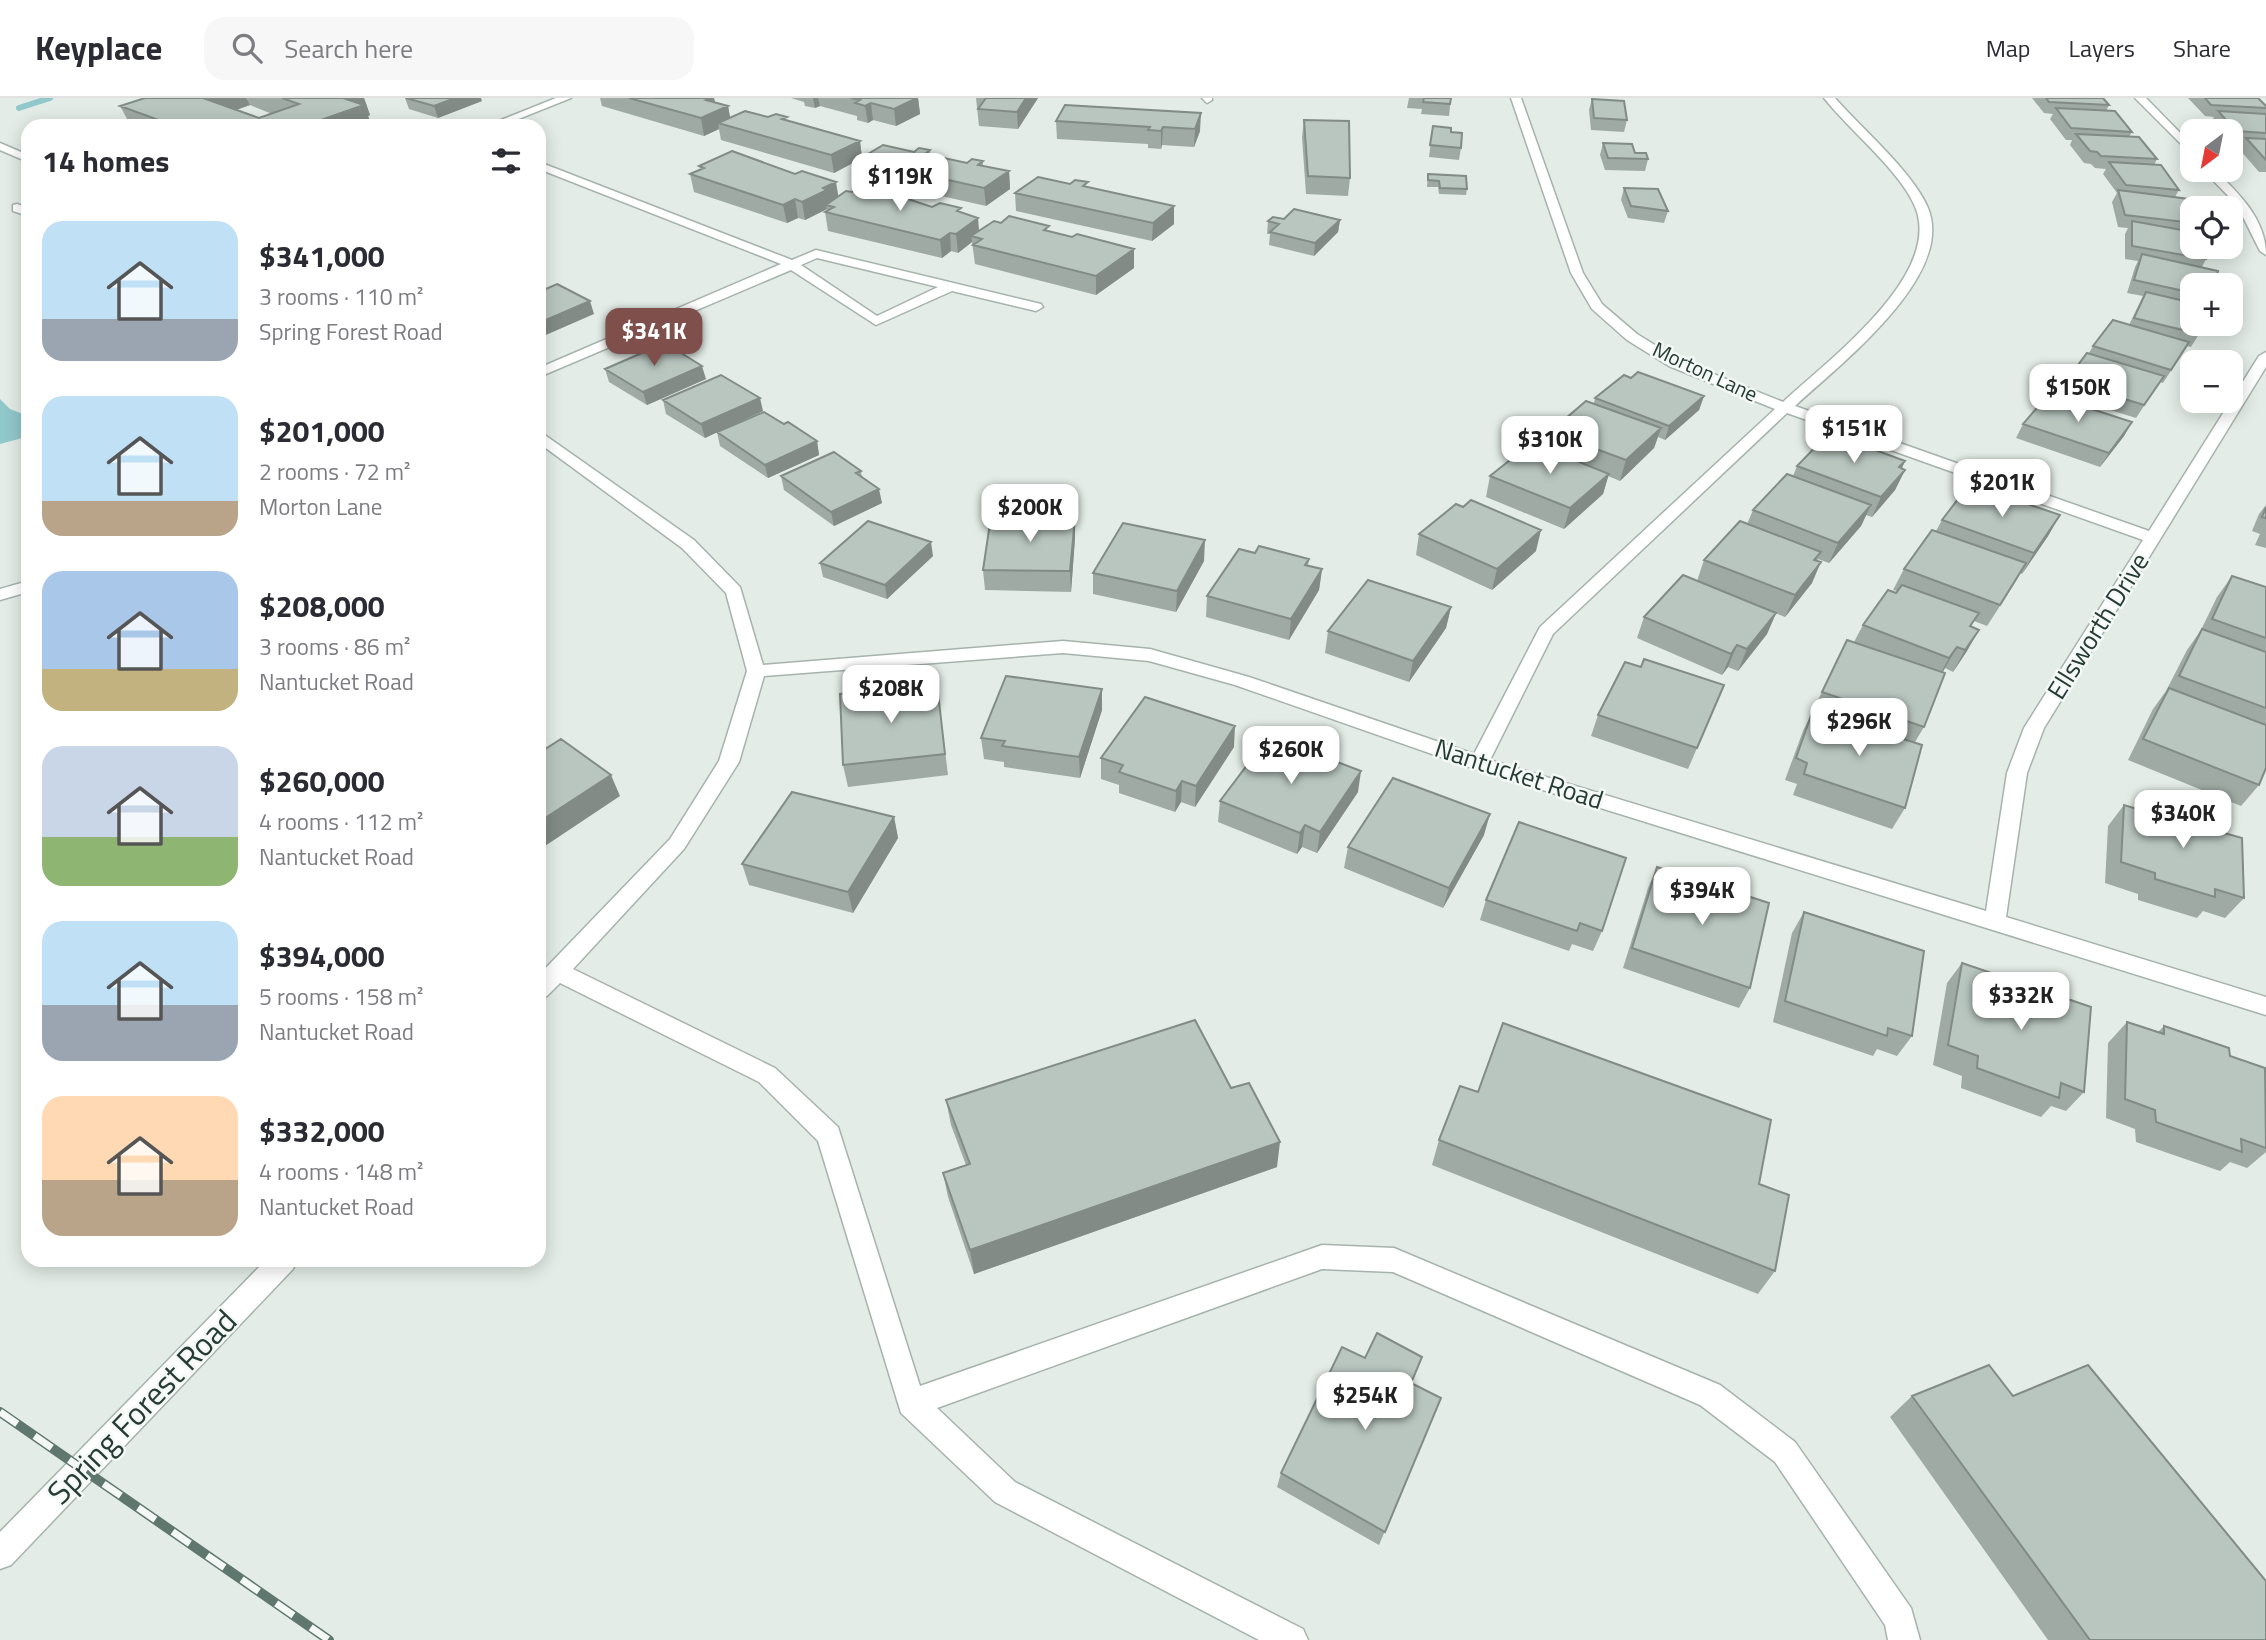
<!DOCTYPE html>
<meta charset="utf-8">
<style>
:root{--surface:#fff;--page:#f7f7f7;--text:#2b2b33;--muted:#7c7c81;--line:#e1e1e2;--accent:#7e4f4b}
body{margin:0;font-family:"Titillium Web",sans-serif;background:var(--page);color:var(--text);height:100vh;display:flex;flex-direction:column;font-size:26px;white-space:nowrap}
*{box-sizing:border-box;margin:0}
p{font-size:23px;color:var(--muted)}
.icon{flex:none;width:38px;height:38px;fill:none;stroke:currentColor;stroke-width:2;stroke-linecap:round;stroke-linejoin:round}
.map{position:relative;flex:1;overflow:hidden}
.drawer{position:absolute;left:21px;top:21px;width:525px;height:1148px;display:flex;flex-direction:column;background:var(--surface);border-radius:21px;box-shadow:0 4px 18px #0003}
.drawer>*{flex:none}
.needle{width:46px;rotate:212deg}
.tools{position:absolute;left:2180px;top:21px;display:grid;gap:14px}
.tools a{display:grid;place-items:center;width:63px;height:63px;border-radius:14px;background:var(--surface);box-shadow:0 4px 18px #0003;font-size:35px}
.price{position:absolute;translate:-50% -60px;padding:0 16px;border-radius:14px;background:#fff;color:#222;font-size:23px;line-height:46px;filter:drop-shadow(0 2px 4px #0008)}
.price::after{content:'';position:absolute;left:50%;top:42px;width:21px;height:16px;margin-left:-10px;background:inherit;clip-path:polygon(0 0,100% 0,50% 100%)}
.price.selected{background:var(--accent);color:#fff}
ul{padding:0;list-style:none}
li{display:flex;align-items:center;gap:21px;height:175px;padding:0 21px}
li span{display:grid;place-items:center;flex:none;width:196px;height:140px;border-radius:21px;color:#555}
li>.icon{margin-inline-start:auto}
span .icon{width:84px;height:84px;fill:#fffc;stroke-width:1}
li b{font-size:30px}
h2{display:flex;justify-content:space-between;align-items:center;height:84px;padding:0 21px;font-size:30px}
header{display:flex;align-items:center;gap:42px;box-sizing:border-box;height:98px;padding:0 35px;background:var(--surface);border-bottom:2px solid var(--line)}
header strong{font-size:33px}
nav{display:flex;gap:38px;margin-inline-start:auto;font-size:24px}
.search{width:490px;height:63px;background:var(--page);display:flex;align-items:center;gap:18px;box-sizing:border-box;padding:0 24px;border-radius:21px;color:var(--muted);font-size:26px}
.map>svg:first-child{display:block}
.water{fill:#91c8cb}
.lines{fill:none;stroke-linecap:round;stroke-linejoin:round}
.stream{stroke:#91c8cb;stroke-width:6}
.minor-casing{stroke:#a6b3ad;stroke-width:3}
.minor{fill:#fff;fill-rule:evenodd}
.rail-casing{stroke:#5f776e;stroke-width:10}
.rail{stroke:#f4f8f6;stroke-width:7;stroke-dasharray:21;stroke-linecap:butt}
.wall{fill:#9faaa5;fill-rule:evenodd}
.shaded-wall{fill:#828b86}
.building{fill:#b9c6c0;stroke:#828b86;stroke-width:2}
.labels{text-anchor:middle;stroke-width:5;stroke-linejoin:round;paint-order:stroke}
.far-street-label{font-size:21px;fill:#253b33;stroke:#f4f8f6}
.street-label{font-size:26px;fill:#253b33;stroke:#f4f8f6}
.near-street-label{font-size:32px;fill:#253b33;stroke:#f4f8f6}
</style>
<header>
<strong>Keyplace</strong>
<div class="search"><svg class="icon" aria-label="search" viewBox="0 0 24 24"><circle cx="10" cy="10" r="6"/><path d="M15 15l6 6"/></svg>Search here</div>
<nav><a>Map</a><a>Layers</a><a>Share</a></nav>
</header>
<div class="map">
<svg width="2266" height="1542" viewBox="0 0 2266 1542">
<rect width="100%" height="100%" fill="#e3ece7"/>
<path class="water" d="M0,301L10,311L28,318L26,339L0,346Z"/>
<g class="lines">
<path class="stream" d="M19,10L50,0"/>
<g class="minor-casing">
<path id="minor" d="M556,0H571L501,28H486Z
M1202,0H1212V2L1207,5Z
M1511,0H1521L1583,175L1602,206L1637,236L1679,262L1783,304C1827,263 1941,179 1916,111C1903,75 1849,32 1824,0H1835C1861,30 1913,74 1928,110C1956,178 1839,267 1795,308L2149,433L2259,258L2266,254V269L2044,630L2027,675L2006,819L2266,899V917L1472,670L1235,587L1149,563L1063,555L764,578L739,664L684,751L573,871L775,970L838,1029L920,1288L1322,1147L1394,1150L1720,1287L1795,1344L1911,1510L1920,1542H1888L1885,1527L1775,1364L1700,1307L1393,1174L1322,1171L937,1310L1015,1384L1303,1531L1308,1542H1259L995,1404L901,1315L818,1043L759,984L560,885L547,898L539,901V877L670,741L719,663L747,573L726,495L682,450L539,345V333L694,442L740,489L763,567L1063,543L1150,551L1249,579L1474,656L1540,529L1775,311L1669,268L1627,242L1592,211L1571,175ZM1787,315L2143,442L2024,630L2007,675L1986,813L1490,662L1553,536Z
M2135,0H2146L2193,48V58Z
M0,45L28,57V64L0,52Z
M539,64L792,162L816,152L1041,206L1043,209L1036,213L952,193L876,227L791,172L539,279V270L781,166L539,71ZM817,160L938,189L877,218L801,167Z
M2203,72H2215C2239,96 2266,121 2266,157L2260,153L2237,107Z
M17,106L28,110V118L13,113V107Z
M28,483V494L0,502V491Z
M266,1162H297L293,1171L11,1467L0,1471V1434Z"/>
</g>
<use href="#minor" class="minor"/>
<g class="rail-casing">
<path id="rail" d="M0,1314L329,1542"/>
</g>
<use href="#rail" class="rail"/>
</g>
<path class="wall" d="M145,0H364L370,17L368,18L372,28H131L120,8ZM250,7L272,16L259,20L236,12Z
M405,0L482,3L438,20L409,11Z
M600,0H714L715,5L728,8L730,19H768L787,23L860,43L862,60L930,52V57L967,65L983,63V68L1009,73L1010,91L986,108L861,80L858,62H859L834,75L721,42L719,31L704,38L602,8Z
M791,0H918L920,16L896,28L873,22L868,25L857,22V18L820,8L815,10L805,8L804,4Z
M976,0H1038L1018,31L979,28Z
M1409,0H1451L1449,18L1421,16L1422,11L1407,10Z
M2032,0H2103L2109,7L2106,13L2132,34L2129,39L2157,61L2154,67L2179,92L2175,99L2193,111V149L2206,161L2193,187V226L2199,236L2191,249L2187,248L2163,285L2160,284L2136,320L2059,296L2066,283L2089,255L2093,248L2129,227L2143,198L2127,195L2135,169L2138,163L2125,161V136L2128,130L2118,129L2112,104L2117,95L2103,76L2106,71L2095,70L2091,66L2084,65L2070,47L2072,42H2066L2050,21L2053,16L2044,15Z
M2188,0H2258L2266,10V74H2259L2240,52L2243,46L2231,45V33H2219L2211,24L2214,19L2205,18Z
M1592,1L1627,22L1624,34L1591,32L1589,12Z
M1065,7L1200,33L1194,49L1162,47L1161,51L1148,50V46L1057,41L1056,23Z
M1304,22L1350,80L1348,98L1306,96L1302,39Z
M1433,28L1451,34L1461,50L1459,62L1429,59Z
M1603,45L1635,55L1648,61L1645,73L1605,72L1600,57Z
M699,68L838,98L852,94L901,97V99L932,109L961,114L978,120L979,133L1050,134L1134,170L1096,197L975,166L972,144L958,155L951,153L942,160L828,133L825,114L827,113V111L805,122L798,120L787,125L694,94L690,76L700,71Z
M1428,76L1467,91L1466,97L1439,96L1438,89H1427Z
M1070,86L1174,108V126L1152,143L1016,113L1015,95Z
M1624,90L1668,113L1664,125L1628,120L1621,102Z
M1284,121L1340,122L1338,134L1314,158L1269,147L1270,136H1267L1268,123Z
M605,271L706,281L647,307L609,284Z
M1631,280L1704,298L1699,312L1665,342L1658,339L1654,350L1620,383L1608,378L1603,396L1564,431L1486,399L1490,378L1534,353L1546,351L1550,334L1594,305L1595,300Z
M663,302L763,313L732,327L784,326L817,343L819,357L768,380L720,348L717,334L705,340L666,316Z
M2132,324L2124,338L2100,369L2016,340L2023,326Z
M1905,363L1902,370L1905,372L1895,392L1872,419L1866,417L1861,428L1829,465L1818,461L1812,485L1785,519L1718,492L1776,515L1767,536L1738,573L1728,569L1722,577L1637,540L1644,519L1697,483L1704,462L1747,426L1753,412L1793,378L1797,368Z
M861,373L862,379L882,405L834,428L784,392L781,378Z
M1973,395L2060,417L2048,438L2022,476L2020,475L1987,528L1974,523L1971,529L1967,553L1953,574L1945,570L1943,574L1924,629L1915,644L1905,710L1892,731L1793,697L1797,686L1785,682L1803,633L1847,542L1854,544L1863,527L1896,495L1897,493L1893,492L1904,471L1936,433L1942,422Z
M2266,407V450L2255,447L2260,436L2252,433L2259,416Z
M1075,420V440L1071,494L985,492L983,472Z
M1419,436L1536,453L1492,492L1416,457Z
M1255,455L1309,461L1308,468L1322,471L1319,492L1289,542L1206,519L1207,498Z
M933,458L887,501L823,479L820,465Z
M1204,463L1176,514L1093,496V475Z
M2232,478L2266,489V670L2259,687L2241,708L2128,662L2153,611L2166,593L2187,552L2201,532L2217,499Z
M1451,509L1446,530L1409,584L1325,555L1328,533Z
M1641,569L1724,587L1688,671L1591,638L1598,617Z
M937,586L948,677L848,689L843,667Z
M1102,612L1080,680L1004,669V664L984,661L981,640Z
M1234,649L1195,709L1181,704L1175,714L1119,695V687L1101,681V660Z
M1358,694L1317,755L1302,749L1297,756L1218,724L1220,703Z
M2148,705L2217,733L2244,800L2225,820L2203,813L2197,820L2138,802V796L2105,785L2108,728L2124,707L2142,712Z
M894,719L898,740L853,815L749,787L742,766Z
M1519,724L1602,833L1593,853L1572,846L1569,853L1480,822L1486,802Z
M1484,737L1443,810L1344,770L1348,749Z
M1657,769L1750,890L1739,910L1623,870L1648,790Z
M1804,814L1912,938L1897,958L1877,951L1873,958L1773,924L1792,835Z
M1962,865L2084,994L2066,1013L2051,1008L2041,1019L1961,990L1962,978L1933,967L1947,885Z
M2127,924L2158,934L2164,928L2230,958L2266,989V1054L2247,1070L2230,1064L2220,1073L2136,1044L2135,1031L2106,1020L2108,945Z
M1231,990L1277,1069L974,1176L948,1099L943,1075L966,1067L951,1027L946,1002Z
M1478,994L1759,1086L1775,1173L1758,1196L1432,1067L1439,1042Z
M1912,1298H2013L2266,1542H2048L1890,1319Z
M1441,1300L1379,1447L1277,1389L1281,1375Z"/>
<path class="shaded-wall" d="M200,0H246L250,7L210,21Z
M348,0H364L370,17L368,18L372,28H324L321,22Z
M455,0H481L482,3L438,20L434,8Z
M711,0H714L717,13L728,8L731,25H718L719,31L704,38L701,20L706,2Z
M813,0H818L820,8L815,10Z
M917,0H918L920,16L896,28L894,11Z
M1026,0H1038L1018,31L1017,14Z
M871,5L873,22L868,25L865,8Z
M1201,15L1200,33L1194,49L1195,31Z
M1163,29L1162,47L1161,51V33Z
M860,43L862,60L834,75L831,57Z
M1009,73L1010,91L986,108L984,90Z
M836,84L839,102L826,107L827,111L805,122L802,104L823,90Z
M795,101L798,120L787,125L783,107Z
M1174,108V126L1152,143L1153,125Z
M978,120L979,138H971L972,144L958,155L956,136Z
M1340,122L1338,134L1314,158L1315,145Z
M950,135L951,153L942,160L940,142Z
M1134,151V170L1096,197V178Z
M539,173L544,191L539,193Z
M590,203L594,216L539,240V225Z
M702,268L706,281L647,307L643,294Z
M1704,298L1699,312L1665,342L1669,328Z
M760,300L763,313L705,340L701,326Z
M2132,324L2124,338L2100,369L2109,355Z
M1661,330L1654,350L1620,383L1626,362Z
M817,343L819,357L768,380L765,367Z
M1905,363L1896,382L1905,372L1895,392L1872,419L1881,399L1899,369Z
M1609,376L1603,396L1564,431L1570,410Z
M879,391L882,405L834,428L831,414Z
M1871,407L1861,428L1829,465L1838,445Z
M2060,417L2048,438L2022,476L2034,455Z
M1075,420V440L1071,494L1070,473Z
M1541,432L1536,453L1492,492L1497,471Z
M1205,442L1204,463L1176,514L1177,493Z
M931,444L933,458L887,501L885,487Z
M1821,464L1812,485L1785,519L1795,497Z
M2026,465L2014,486L1987,528Z
M1322,471L1319,492L1289,542L1291,521Z
M1451,509L1446,530L1409,584L1413,563Z
M1776,515L1767,536L1738,573L1747,551Z
M1979,532L1967,553L1953,574L1965,552Z
M1737,547L1728,569L1722,577L1731,556Z
M1957,549L1945,570L1937,582L1949,560Z
M1102,591V612L1080,680L1079,659Z
M1235,628L1234,649L1195,709L1196,688Z
M1361,673L1358,694L1317,755L1320,734Z
M611,677L620,698L539,752V724Z
M1182,683L1181,704L1175,714L1176,693Z
M1490,716L1484,737L1443,810L1449,790Z
M894,719L898,740L853,815L848,794Z
M1305,727L1302,749L1297,756L1300,735Z
M1280,1044L1277,1069L974,1176L970,1152Z"/>
<path class="building" d="M145,0H203L259,20L299,6L282,0H348L346,1L364,7L321,22L339,28H175L120,8Z
M406,0H455L434,8Z
M629,0H711L706,2L728,8L701,20Z
M851,0H917L894,11L871,5L865,8L855,5L860,2Z
M986,0H1026L1017,14L978,11Z
M1424,0H1451L1450,6L1423,4Z
M2046,0H2103L2109,7L2049,4Z
M2205,0H2258L2266,8V10L2211,7Z
M1592,1L1624,3L1627,22L1594,20Z
M1065,7L1201,15L1195,31L1163,29L1161,33L1148,32L1150,29L1056,23Z
M2056,10L2115,13L2132,34L2071,30Z
M745,13L768,19L776,16L787,19L782,21L860,43L831,57L718,25Z
M2218,13L2266,16V35L2236,33Z
M1304,22L1349,23L1350,80L1308,78Z
M1433,28L1451,30V34L1462,35L1461,50L1430,47Z
M2076,36L2139,39L2157,61L2101,58L2097,54L2090,53Z
M2246,40L2266,41V62Z
M1603,45L1632,46L1635,55H1646L1648,61L1608,60Z
M883,47L914,54L919,50L930,52L925,56L967,65L972,61L983,63L978,67L1009,73L984,90L858,62Z
M732,53L795,76L802,73L836,84L823,90L827,92L802,104L795,101L783,107L690,76L704,70L699,68Z
M2109,64L2161,67L2179,92L2126,87Z
M1428,76L1466,78L1467,91L1440,90L1439,83L1428,82Z
M1038,79L1070,86L1075,82L1088,84L1083,88L1174,108L1153,125L1015,95Z
M866,86L901,97L899,98L932,109L940,105L961,110L957,113L978,120L956,136L950,135L940,142L825,114L834,109L826,107L846,93L852,94Z
M1624,90L1658,91L1668,113L1631,108Z
M2118,92L2189,101L2193,111V125L2125,117Z
M1294,111L1340,122L1315,145L1270,134L1279,126L1268,123L1273,119L1284,121Z
M1009,118L1049,128L1044,132L1072,139L1077,136L1134,151L1096,178L973,147L982,141L971,138L994,123L1001,125Z
M2132,123L2193,134V149H2205L2206,161L2132,148Z
M2142,156L2218,173L2214,187H2193V195L2134,182Z
M557,186L590,203L539,225V194Z
M2146,194L2193,205V226H2203L2199,236L2134,220Z
M2113,222L2189,244L2171,272L2093,248Z
M665,245L702,268L643,294L605,271Z
M2087,255L2164,278L2144,307L2066,283Z
M1638,274L1704,298L1669,328L1595,300L1624,277L1631,280Z
M721,277L760,300L701,326L663,302Z
M2048,297L2132,324L2109,355L2023,326Z
M1586,303L1661,330L1626,362L1550,334Z
M764,314L784,326L788,324L817,343L765,367L717,334Z
M1829,335L1905,363L1899,369L1905,372L1881,399L1797,368Z
M1540,348L1609,376L1570,410L1490,378L1525,350L1534,353Z
M834,354L861,373L856,375L879,391L831,414L781,378Z
M1787,376L1871,407L1838,445L1753,412Z
M1978,389L2060,417L2034,455L1942,422L1965,392L1973,395Z
M1471,402L1541,432L1497,471L1419,436L1456,406L1463,409Z
M2266,409V420L2262,419Z
M991,418L1075,420L1070,473L983,472Z
M868,423L931,444L885,487L820,465Z
M1740,423L1821,454L1814,462L1821,464L1795,497L1704,462Z
M1123,425L1205,442L1177,493L1093,475Z
M1932,432L2026,465L2000,507L1904,471Z
M1259,448L1309,461L1305,467L1322,471L1291,521L1207,498L1239,451L1255,455Z
M1683,477L1776,515L1747,551L1737,547L1731,556L1644,519Z
M2232,478L2266,489V540L2212,521Z
M1368,482L1451,509L1413,563L1328,533Z
M1902,487L1979,515L1970,528L1979,532L1965,552L1957,549L1949,560L1863,527L1888,492L1896,495Z
M2202,531L2266,554V610L2179,578Z
M1847,542L1945,575L1924,629L1822,594Z
M1644,561L1724,587L1697,650L1598,617L1625,564L1641,569Z
M1006,578L1102,591L1079,659L1002,648L1005,643L981,640Z
M937,586L945,656L843,667L840,596Z
M2169,590L2266,627V670L2259,687L2143,641Z
M1145,599L1235,628L1196,688L1182,683L1176,693L1119,674L1123,667L1101,660Z
M1813,612L1922,647L1905,710L1804,676L1807,665L1796,660Z
M1269,638L1361,673L1320,734L1305,727L1300,735L1220,703Z
M561,641L611,677L539,724V655Z
M1393,680L1490,716L1449,790L1348,749Z
M792,694L894,719L848,794L742,766Z
M2148,705L2217,725V733L2242,740L2244,800L2215,791V799L2155,781V775L2121,764L2124,707L2147,714Z
M1519,724L1626,760L1602,833L1580,825L1577,833L1486,802Z
M1657,769L1769,805L1750,890L1632,850Z
M1804,814L1924,853L1912,938L1888,930L1887,938L1785,903Z
M1962,865L2091,909L2084,994L2061,985L2059,1000L1977,970L1978,958L1948,947Z
M1195,922L1231,990L1249,985L1280,1044L970,1152L943,1075L970,1066L946,1002Z
M2127,924L2164,936V928L2229,950L2230,958L2265,970L2266,1050L2241,1041L2242,1054L2156,1024L2155,1012L2125,1001Z
M1503,925L1771,1022L1759,1086L1789,1097L1775,1173L1439,1042L1460,988L1478,994Z
M1377,1235L1422,1259L1411,1285L1441,1300L1385,1434L1281,1375L1342,1249L1365,1260Z
M1989,1267L2013,1298L2088,1267L2266,1483V1542H2090L1912,1298Z"/>
<g class="labels">
<g class="far-street-label">
<text transform="translate(1705 274) rotate(25)" y="7">Morton Lane</text>
</g>
<g class="street-label">
<text transform="translate(2098 528) rotate(-58)" y="9">Ellsworth Drive</text>
<text transform="translate(1519 676) rotate(18)" y="9">Nantucket Road</text>
</g>
<g class="near-street-label">
<text transform="translate(142 1309) rotate(-46)" y="11">Spring Forest Road</text>
</g>
</g>
</svg>
<div class="tools">
<a><svg class="needle" viewBox="-14 -14 28 28"><path d="M0-13l5 13h-10z" fill="#e53935"/><path d="M0 13l5-13h-10z" fill="#7c7c81"/></svg></a>
<a><svg class="icon" aria-label="locate" viewBox="0 0 24 24"><circle cx="12" cy="12" r="6"/><path d="M12 2v4M12 18v4M2 12h4M18 12h4"/></svg></a>
<a>+</a>
<a>−</a>
</div>
<b class="price" style="left:900px;top:115px">$119K</b>
<b class="price selected" style="left:654px;top:270px">$341K</b>
<b class="price" style="left:2078px;top:326px">$150K</b>
<b class="price" style="left:1854px;top:367px">$151K</b>
<b class="price" style="left:1550px;top:378px">$310K</b>
<b class="price" style="left:2002px;top:421px">$201K</b>
<b class="price" style="left:1030px;top:446px">$200K</b>
<b class="price" style="left:891px;top:627px">$208K</b>
<b class="price" style="left:1859px;top:660px">$296K</b>
<b class="price" style="left:1291px;top:688px">$260K</b>
<b class="price" style="left:2183px;top:752px">$340K</b>
<b class="price" style="left:1702px;top:829px">$394K</b>
<b class="price" style="left:2021px;top:934px">$332K</b>
<b class="price" style="left:1365px;top:1334px">$254K</b>
<section class="drawer">
<h2>14 homes<svg class="icon" aria-label="filters" viewBox="0 0 24 24"><path d="M4 7h16M4 17h16"/><circle cx="9" cy="7" r="2"/><circle cx="15" cy="17" r="2"/></svg></h2>
<ul>
<li><span style="background:linear-gradient(#bfe0f5 70%,#9aa5b1 0)"><svg class="icon" aria-label="home" viewBox="0 0 24 24"><path d="M3 11l9-7 9 7M6 9v11h12V9"/></svg></span><div><b>$341,000</b><p>3 rooms · 110 m²</p><p>Spring Forest Road</p></div></li>
<li><span style="background:linear-gradient(#bfe0f5 75%,#b9a48a 0)"><svg class="icon" aria-label="home" viewBox="0 0 24 24"><path d="M3 11l9-7 9 7M6 9v11h12V9"/></svg></span><div><b>$201,000</b><p>2 rooms · 72 m²</p><p>Morton Lane</p></div></li>
<li><span style="background:linear-gradient(#a9c7e8 70%,#c2b280 0)"><svg class="icon" aria-label="home" viewBox="0 0 24 24"><path d="M3 11l9-7 9 7M6 9v11h12V9"/></svg></span><div><b>$208,000</b><p>3 rooms · 86 m²</p><p>Nantucket Road</p></div></li>
<li><span style="background:linear-gradient(#c9d6e8 65%,#8fb573 0)"><svg class="icon" aria-label="home" viewBox="0 0 24 24"><path d="M3 11l9-7 9 7M6 9v11h12V9"/></svg></span><div><b>$260,000</b><p>4 rooms · 112 m²</p><p>Nantucket Road</p></div></li>
<li><span style="background:linear-gradient(#bfe0f5 60%,#9aa5b1 0)"><svg class="icon" aria-label="home" viewBox="0 0 24 24"><path d="M3 11l9-7 9 7M6 9v11h12V9"/></svg></span><div><b>$394,000</b><p>5 rooms · 158 m²</p><p>Nantucket Road</p></div></li>
<li><span style="background:linear-gradient(#ffd9b3 60%,#b9a48a 0)"><svg class="icon" aria-label="home" viewBox="0 0 24 24"><path d="M3 11l9-7 9 7M6 9v11h12V9"/></svg></span><div><b>$332,000</b><p>4 rooms · 148 m²</p><p>Nantucket Road</p></div></li>
</ul>
</section>
</div>
